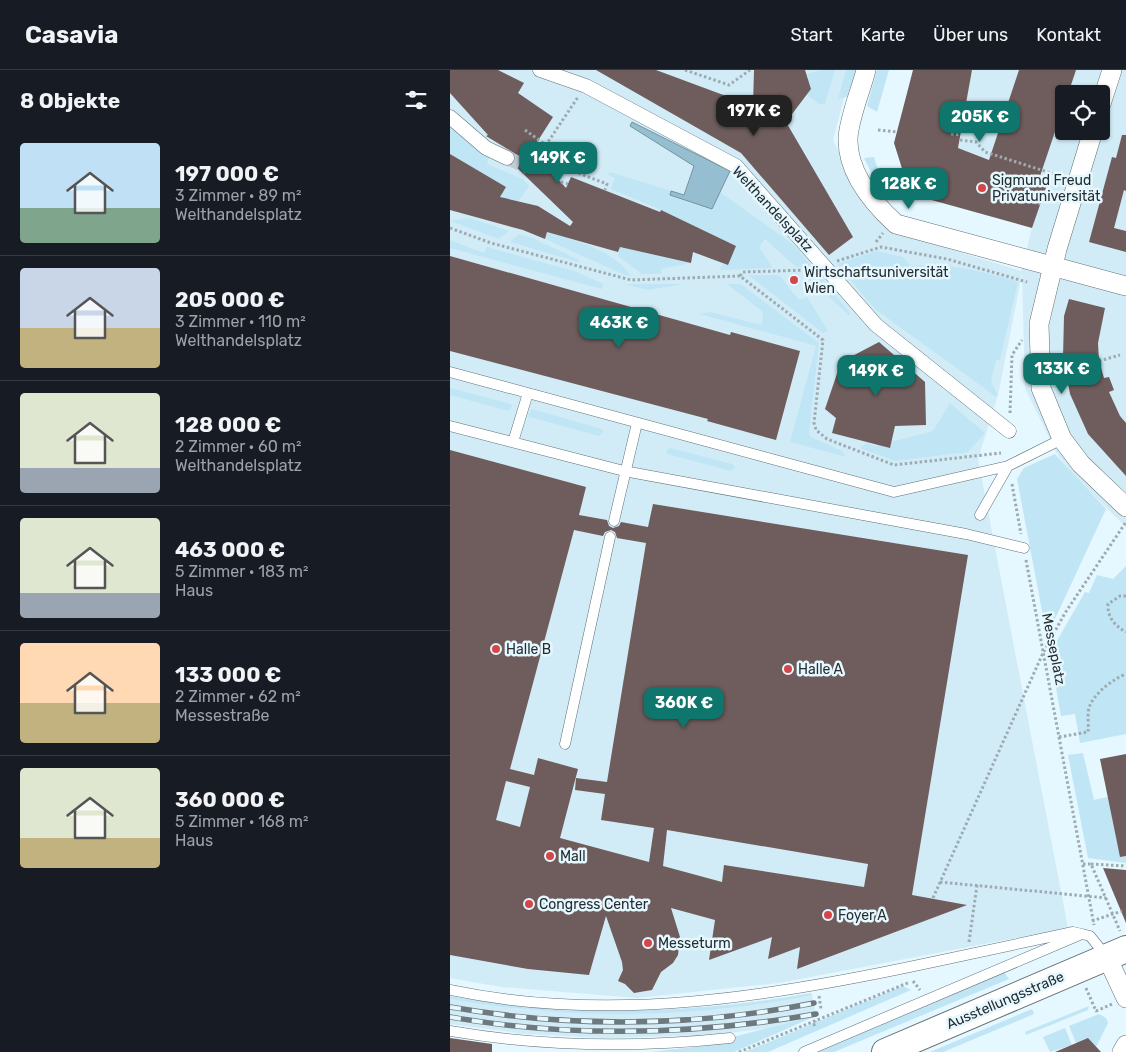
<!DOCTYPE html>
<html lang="de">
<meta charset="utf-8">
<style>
:root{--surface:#171b24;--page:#242831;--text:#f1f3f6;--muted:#9ea1a6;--line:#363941;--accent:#0f766e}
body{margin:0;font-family:Rubik,sans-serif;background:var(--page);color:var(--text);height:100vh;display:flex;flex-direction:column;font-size:19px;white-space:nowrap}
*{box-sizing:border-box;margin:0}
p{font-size:16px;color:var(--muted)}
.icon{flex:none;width:28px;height:28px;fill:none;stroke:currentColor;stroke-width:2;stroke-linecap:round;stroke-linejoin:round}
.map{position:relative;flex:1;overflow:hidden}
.sheet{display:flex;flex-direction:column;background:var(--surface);width:450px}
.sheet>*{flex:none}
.buttons{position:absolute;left:605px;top:15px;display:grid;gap:10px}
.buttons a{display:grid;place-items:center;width:55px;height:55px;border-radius:5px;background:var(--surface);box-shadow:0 1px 4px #0004;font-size:25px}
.price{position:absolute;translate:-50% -42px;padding:0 11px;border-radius:10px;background:var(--accent);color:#fff;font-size:16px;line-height:32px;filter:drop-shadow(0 1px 2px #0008)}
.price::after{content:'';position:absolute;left:50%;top:30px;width:15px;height:11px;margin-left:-8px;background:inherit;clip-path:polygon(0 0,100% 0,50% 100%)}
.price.current{background:#222;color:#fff}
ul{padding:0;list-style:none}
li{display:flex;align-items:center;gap:15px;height:125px;padding:0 20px}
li+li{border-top:1px solid var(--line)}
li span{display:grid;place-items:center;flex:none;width:140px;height:100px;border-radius:5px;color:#555}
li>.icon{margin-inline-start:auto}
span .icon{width:60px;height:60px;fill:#fffc;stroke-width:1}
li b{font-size:21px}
h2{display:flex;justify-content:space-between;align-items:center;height:60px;padding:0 20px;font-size:21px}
header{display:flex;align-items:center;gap:30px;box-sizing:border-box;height:70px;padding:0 25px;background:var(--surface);border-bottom:1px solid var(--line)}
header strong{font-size:24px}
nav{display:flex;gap:28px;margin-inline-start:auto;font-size:18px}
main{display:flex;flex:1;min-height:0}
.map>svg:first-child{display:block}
.built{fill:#d2ecf7;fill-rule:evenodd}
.green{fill:#c0e5f5}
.water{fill:#95bfd0;stroke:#7493a0}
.building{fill:#6e5d5c;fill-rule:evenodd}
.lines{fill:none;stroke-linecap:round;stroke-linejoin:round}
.pedestrian-tunnel{stroke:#bfcfd5;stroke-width:14;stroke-dasharray:14 7;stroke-linecap:butt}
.service-casing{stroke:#607076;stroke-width:11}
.pedestrian-casing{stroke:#607076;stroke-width:15}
.minor-casing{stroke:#607076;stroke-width:20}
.secondary-casing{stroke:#607076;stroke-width:28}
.path{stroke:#9dabb1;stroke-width:3;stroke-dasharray:2.5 2.5;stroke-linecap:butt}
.service{stroke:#fff;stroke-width:10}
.pedestrian{stroke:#fff;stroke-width:14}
.minor{stroke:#fff;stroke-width:19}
.secondary{stroke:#fff;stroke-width:26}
.rail-casing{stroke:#6e797d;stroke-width:5.5}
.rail{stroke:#e5f7ff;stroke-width:4;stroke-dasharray:11;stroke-linecap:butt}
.poi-dot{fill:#d64649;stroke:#e5f7ff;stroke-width:2}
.labels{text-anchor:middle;stroke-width:5;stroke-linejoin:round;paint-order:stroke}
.poi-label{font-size:14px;fill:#262d2f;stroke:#e5f7ff;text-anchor:start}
.street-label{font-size:14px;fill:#262d2f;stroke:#e5f7ff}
</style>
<header>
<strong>Casavia</strong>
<nav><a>Start</a><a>Karte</a><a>Über uns</a><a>Kontakt</a></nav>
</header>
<main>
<section class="sheet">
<h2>8 Objekte<svg class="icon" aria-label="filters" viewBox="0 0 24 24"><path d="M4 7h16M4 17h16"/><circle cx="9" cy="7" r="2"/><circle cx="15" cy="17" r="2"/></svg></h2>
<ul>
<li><span style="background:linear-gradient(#bfe0f5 65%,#7fa58c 0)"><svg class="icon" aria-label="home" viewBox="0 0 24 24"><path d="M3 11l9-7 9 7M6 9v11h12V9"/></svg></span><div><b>197 000 €</b><p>3 Zimmer · 89 m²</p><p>Welthandelsplatz</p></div></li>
<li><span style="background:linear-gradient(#c9d6e8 60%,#c2b280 0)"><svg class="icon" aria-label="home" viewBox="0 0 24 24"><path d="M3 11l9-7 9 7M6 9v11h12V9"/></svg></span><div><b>205 000 €</b><p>3 Zimmer · 110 m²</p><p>Welthandelsplatz</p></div></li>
<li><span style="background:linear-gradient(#dfe7d0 75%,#9aa5b1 0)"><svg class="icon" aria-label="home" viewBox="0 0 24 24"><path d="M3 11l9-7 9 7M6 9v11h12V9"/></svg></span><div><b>128 000 €</b><p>2 Zimmer · 60 m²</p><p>Welthandelsplatz</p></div></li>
<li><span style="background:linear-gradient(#dfe7d0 75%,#9aa5b1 0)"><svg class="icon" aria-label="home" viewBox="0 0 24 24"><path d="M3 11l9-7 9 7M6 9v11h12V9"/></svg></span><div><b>463 000 €</b><p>5 Zimmer · 183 m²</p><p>Haus</p></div></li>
<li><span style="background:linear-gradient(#ffd9b3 60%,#c2b280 0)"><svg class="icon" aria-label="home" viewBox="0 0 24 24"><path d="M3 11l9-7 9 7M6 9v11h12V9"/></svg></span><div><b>133 000 €</b><p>2 Zimmer · 62 m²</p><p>Messestraße</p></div></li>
<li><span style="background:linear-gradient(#dfe7d0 70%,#c2b280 0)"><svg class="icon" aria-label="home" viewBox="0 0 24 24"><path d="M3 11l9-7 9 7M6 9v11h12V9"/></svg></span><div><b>360 000 €</b><p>5 Zimmer · 168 m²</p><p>Haus</p></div></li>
</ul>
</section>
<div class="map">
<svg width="676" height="982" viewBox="0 0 676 982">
<rect width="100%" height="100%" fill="#e5f7ff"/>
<path class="built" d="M0,0H408L401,25L394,28L383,70L406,118L420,141L441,161L571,201L582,158L598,112L508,78L522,0H676V457L628,410L607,384L575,318L572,204L548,325L528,389L618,858L329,913L187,928L51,917L0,908ZM614,24H651V61H614Z
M362,925L366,945L314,959L259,965L154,968L74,964L0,954V929L79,940L183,944L273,939Z"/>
<path class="green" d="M371,0H385L375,34H369L357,25L361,18L357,4Z
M396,0H408L401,25L388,29Z
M427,0H439L427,42L417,36Z
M0,56L39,86L37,94L73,109L79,116L68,132L49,130L56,117L0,84Z
M424,87L434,119L431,122L414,88Z
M160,102L221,121L220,124L262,139L270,122L344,175L362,197H346L315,169L309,177L323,198L269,200L273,194H278L286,176L211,140L161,119L165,108L158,105Z
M20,148L59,161L49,169L0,151Z
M97,162C125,171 163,179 181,206L175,205L95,169Z
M69,164L82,168L129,190L128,192L60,172Z
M0,170L34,183L37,177L127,202L153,214L152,219L0,178Z
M170,177L241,193L211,199V204H192L168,186Z
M426,181L453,187L460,196C497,193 533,201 568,212L550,290H546L541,312L548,325L545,326L425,239L387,194Z
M353,204H368L401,244L399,245Z
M298,205H329L349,230L357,227L378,261L373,263Z
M174,214H234L198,220Z
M277,214H291L369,273L359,364L361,367L392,381L396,387L340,372L366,276L250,244L260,242L312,255L313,242Z
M0,318L61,334L62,337L58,341L0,325Z
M500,333L535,363L518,382L445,391L410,378L416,373L425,376L483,361Z
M82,339L152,359L153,362L149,366L80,347L78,344Z
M220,378L282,394L285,397L281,401L217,384L216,381Z
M605,384L656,439L598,564L596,562L567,409L574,398Z
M676,496V664L630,673L625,644L611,646L600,583L635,522L639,523L647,505L663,509Z
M633,683L644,730L658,727L667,772L676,771V793L638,788L618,685Z
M554,902L559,909L384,982H363Z
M453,916L461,920L318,982H295Z
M361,923L362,925C243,949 120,950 0,929V926C120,946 241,945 361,923Z
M639,936L638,940L576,965L575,962Z
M582,939L584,944L493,982H480Z
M649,944L656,948L658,953L646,977L626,973L619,956Z
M368,945L284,982H200L244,977Z
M615,958L622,975L600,982L593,967Z"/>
<path class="water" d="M182,52L280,101L262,139L220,125L221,121L234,125L244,96L180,56Z"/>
<path class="building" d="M0,0H48L74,13L68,23L103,47L82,80L116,118L121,107L210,142L211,140L286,176L278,195L243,182L241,193L170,177L168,182L97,162L95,169L73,160L0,140V84L56,117L50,127L88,136L120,156L123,152L63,94L66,88L64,83L36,66L38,65L0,23Z
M146,0H206L303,36L304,0H355L361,19L336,52L403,167L379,185L291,83Z
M463,0H522L508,78L539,90L569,0H626L618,24H614V35L589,109L598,112L582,158L460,124L444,73Z
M672,65H676V121L674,120L664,158L676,161V182L639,172L662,87L666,88Z
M0,186L280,265L281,262L350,281L326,370L257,351L258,349L0,281Z
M619,229L655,238L648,273L649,291L654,308L659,307L664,320L659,322L670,346L676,353V406L638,364L620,324L613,287L614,246Z
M429,272L475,312L476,355L445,356L440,378L382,363L386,348L375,339L391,292Z
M0,380L136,417L129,445L157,450L159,456L163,458L169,456L171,452L198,457L203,434L518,485L462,825L517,835L347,899L350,877L318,889L322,867L259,890L265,850L221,838L230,867L228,885L223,893L211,902L202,920L184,923L175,914L168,911L173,900L172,892L156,846L139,905L78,899L0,885ZM124,460L153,466L155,462L161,460L165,462L167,468L196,473L157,712L126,708L125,720L155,724L151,750L204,758L199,792L110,768L128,699L88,688L84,705L60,699ZM56,711L80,717L70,757L46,750ZM217,760L418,794L414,817L274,795L272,812L213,796Z
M676,684V786L670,787L650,689Z
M653,798L676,800V853Z
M0,968L42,974V982H0Z
M638,968L651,982H605Z"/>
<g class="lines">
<path class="pedestrian-tunnel" d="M57,88L78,97"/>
<g class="service-casing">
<path id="service" d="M0,302L444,422L558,396
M0,356L174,401L516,464L574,478
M63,372L78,323
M530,445L558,396L612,369
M164,451L187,353
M115,674L160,467
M0,920C161,954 325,926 483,892C529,882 576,872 623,862L632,864
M0,961C94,977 185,978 280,968
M354,982L632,864L640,866L656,886"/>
</g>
<g class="pedestrian-casing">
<path id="pedestrian" d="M90,0L136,16L286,96L426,255L559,361
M0,47L36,78L57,88"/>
</g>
<g class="minor-casing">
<path id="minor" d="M416,0C411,20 399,48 398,68C397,102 423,133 446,154L676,216
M651,34L662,0
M643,61L607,179L589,254L591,318L612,369L631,394L676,437
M657,887L676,928
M672,982L676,975"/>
</g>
<g class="secondary-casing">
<path id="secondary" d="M435,982L676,879"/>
</g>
<path class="path" d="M235,0L279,15L300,0
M75,60L96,75L128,27
M428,60L448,62
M501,64L511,65
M510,70L526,72L535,82L607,105
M88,86L96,75
M91,89L157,114L155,120
M111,112L118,114
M579,131L590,134
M0,158L41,173L181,210L290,206L373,270L364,353L366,360L377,369L444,395L551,383
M426,172L433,163
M387,191L431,177L497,189L577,212
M290,206L293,202L357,200
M610,287H613
M649,291L670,285
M560,343L562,285L572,270
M562,414L571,464
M576,490L644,855
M676,526H670L658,534C657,547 665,556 676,562
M609,667L638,662C639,655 637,645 639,638C643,624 663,609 676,604
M633,794H641L670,861
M641,794L676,796
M490,812L656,828
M483,828L593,583L615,543L676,452
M642,851L672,841
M519,872L527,815
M463,911L470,920
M636,918L646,941L662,934
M369,926L371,939
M363,955L366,954L365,951
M289,982L460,912"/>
<use href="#service" class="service"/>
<use href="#pedestrian" class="pedestrian"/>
<use href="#minor" class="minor"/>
<use href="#secondary" class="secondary"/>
<g class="rail-casing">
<path id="rail" d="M0,937C121,958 244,957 364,933
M0,947C122,968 245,965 366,944"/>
</g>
<use href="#rail" class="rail"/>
</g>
<g class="poi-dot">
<circle cx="532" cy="118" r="5"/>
<circle cx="344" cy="210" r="5"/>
<circle cx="46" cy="579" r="5"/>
<circle cx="338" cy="599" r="5"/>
<circle cx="100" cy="786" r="5"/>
<circle cx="79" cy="834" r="5"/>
<circle cx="378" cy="845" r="5"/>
<circle cx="198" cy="873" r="5"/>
</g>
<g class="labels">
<g class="poi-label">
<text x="542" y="115">Sigmund Freud<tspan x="542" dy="16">Privatuniversität</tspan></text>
<text x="354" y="207">Wirtschaftsuniversität<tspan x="354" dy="16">Wien</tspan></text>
<text x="56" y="584">Halle B</text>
<text x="348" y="604">Halle A</text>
<text x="110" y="791">Mall</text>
<text x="89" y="839">Congress Center</text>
<text x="388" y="850">Foyer A</text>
<text x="208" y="878">Messeturm</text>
</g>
<g class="street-label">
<text transform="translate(323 139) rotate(47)" y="5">Welthandelsplatz</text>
<text transform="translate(604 579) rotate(79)" y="5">Messeplatz</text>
<text transform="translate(555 930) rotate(-23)" y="5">Ausstellungsstraße</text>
</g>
</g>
</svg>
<div class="buttons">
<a><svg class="icon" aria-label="locate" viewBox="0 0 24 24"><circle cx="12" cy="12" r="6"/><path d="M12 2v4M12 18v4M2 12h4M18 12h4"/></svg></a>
</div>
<b class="price current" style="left:304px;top:67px">197K €</b>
<b class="price" style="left:530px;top:73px">205K €</b>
<b class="price" style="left:108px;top:114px">149K €</b>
<b class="price" style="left:459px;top:140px">128K €</b>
<b class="price" style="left:169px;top:279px">463K €</b>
<b class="price" style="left:612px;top:325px">133K €</b>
<b class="price" style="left:426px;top:327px">149K €</b>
<b class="price" style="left:234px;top:659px">360K €</b>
</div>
</main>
